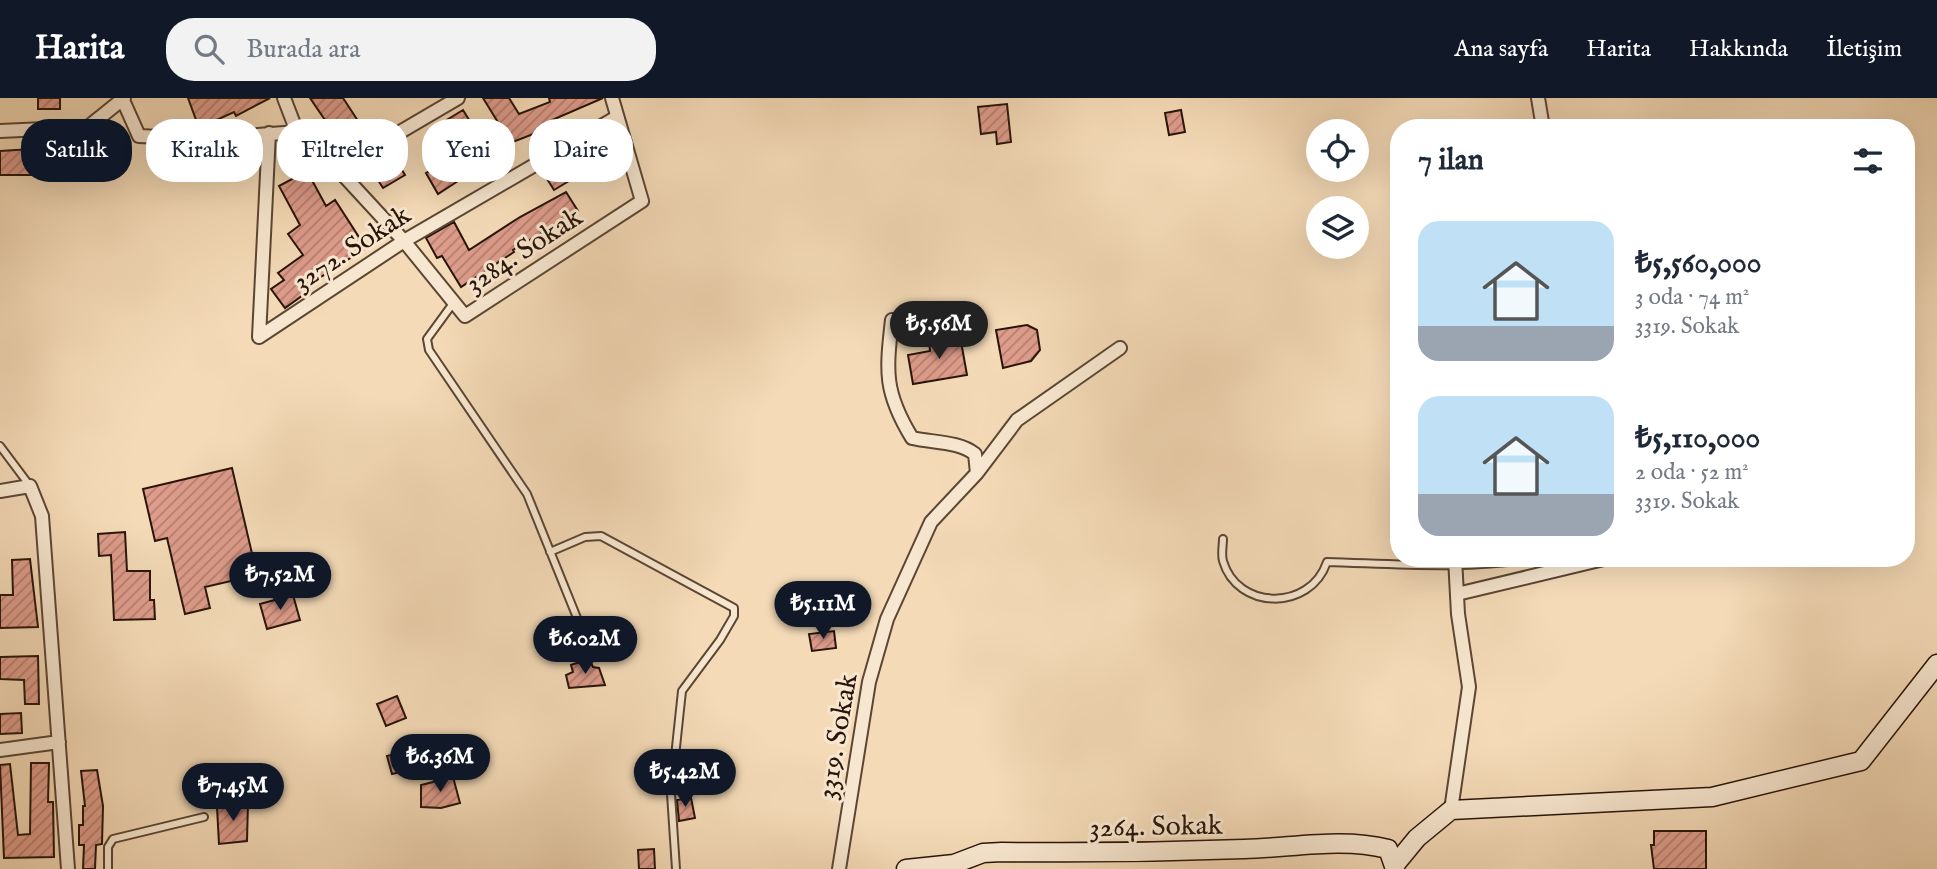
<!DOCTYPE html>
<html lang="tr">
<meta charset="utf-8">
<style>
:root{--surface:#fff;--page:#f2f2f3;--text:#1f2937;--muted:#747a83;--accent:#111827}
body{margin:0;font-family:"IM FELL English",serif;background:var(--page);color:var(--text);height:100vh;display:flex;flex-direction:column;font-size:26px;white-space:nowrap}
*{box-sizing:border-box;margin:0}
p{font-size:23px;color:var(--muted)}
.icon{flex:none;width:38px;height:38px;fill:none;stroke:currentColor;stroke-width:2;stroke-linecap:round;stroke-linejoin:round}
.map{position:relative;flex:1;overflow:hidden}
.details{position:absolute;left:1390px;top:21px;width:525px;height:448px;display:flex;flex-direction:column;background:var(--surface);border-radius:28px;box-shadow:0 7px 28px #0002}
.details>*{flex:none}
.top-card{position:absolute;left:21px;top:21px;width:665px;height:63px;display:flex;gap:14px}
.buttons{position:absolute;left:1306px;top:21px;display:grid;gap:14px}
.buttons a{display:grid;place-items:center;width:63px;height:63px;border-radius:50%;background:var(--surface);box-shadow:0 7px 28px #0002;font-size:35px}
.price{position:absolute;translate:-50% -60px;padding:0 16px;border-radius:24px;background:var(--accent);color:#fff;font-size:23px;line-height:46px;filter:drop-shadow(0 2px 4px #0008)}
.price::after{content:'';position:absolute;left:50%;top:42px;width:21px;height:16px;margin-left:-10px;background:inherit;clip-path:polygon(0 0,100% 0,50% 100%)}
.price.selected{background:#222;color:#fff}
ul{padding:0;list-style:none}
li{display:flex;align-items:center;gap:21px;height:175px;padding:0 28px}
li span{display:grid;place-items:center;flex:none;width:196px;height:140px;border-radius:21px;color:#555}
li>.icon{margin-inline-start:auto}
span .icon{width:84px;height:84px;fill:#fffc;stroke-width:1}
li b{font-size:30px}
h2{display:flex;justify-content:space-between;align-items:center;height:84px;padding:0 28px;font-size:30px}
.chip{padding:0 24px;border-radius:28px;background:var(--surface);box-shadow:0 7px 28px #0002;font-size:24px;line-height:63px}
.chip.selected{background:var(--accent);color:#fff}
header{display:flex;align-items:center;gap:42px;box-sizing:border-box;height:98px;padding:0 35px;background:var(--accent);color:#fff}
header strong{font-size:33px}
nav{display:flex;gap:38px;margin-inline-start:auto;font-size:24px}
.search{width:490px;height:63px;background:var(--page);display:flex;align-items:center;gap:18px;box-sizing:border-box;padding:0 24px;border-radius:28px;color:var(--muted);font-size:26px}
.map>svg:first-child{display:block}
.building{fill:url(#building-hatch);stroke:#281409;stroke-width:2}
.lines{fill:none;stroke-linecap:round;stroke-linejoin:round}
.lane-casing{stroke:#5b4634;stroke-width:10}
.street-casing{stroke:#5b4634;stroke-width:16}
.secondary-casing{stroke:#281409;stroke-width:21}
.lane{stroke:#f8e7d0;stroke-width:6}
.street{stroke:#f8e7d0;stroke-width:12}
.secondary{stroke:#f8e7d0;stroke-width:18}
.labels{text-anchor:middle;stroke-width:6;stroke-linejoin:round;paint-order:stroke}
.street-label{font-size:28px;fill:#281409;stroke:#f8e7d0}
</style>
<header>
<strong>Harita</strong>
<div class="search"><svg class="icon" aria-label="search" viewBox="0 0 24 24"><circle cx="10" cy="10" r="6"/><path d="M15 15l6 6"/></svg>Burada ara</div>
<nav><a>Ana sayfa</a><a>Harita</a><a>Hakkında</a><a>İletişim</a></nav>
</header>
<div class="map">
<svg width="1937" height="771" viewBox="0 0 1937 771">
<defs>
<pattern id="building-hatch" width="6" height="6" patternUnits="userSpaceOnUse" patternTransform="scale(1.75)"><rect width="6" height="6" fill="#de9c8b"/><path d="M-1 1l2-2M0 6l6-6M5 7l2-2" fill="none" stroke="#b47e70"/></pattern>
</defs>
<rect width="100%" height="100%" fill="#f4dab7"/>
<filter id="stains"><feTurbulence type="fractalNoise" baseFrequency=".00286" numOctaves="4"/><feColorMatrix values="0 0 0 0 .2 0 0 0 0 .09 0 0 0 0 .02 0 0 0 .5 -.17"/></filter>
<radialGradient id="worn" r=".72"><stop offset=".6" stop-color="#630" stop-opacity="0"/><stop offset="1" stop-color="#630" stop-opacity=".3"/></radialGradient>
<path class="building" d="M38,0H60V11H38Z
M188,0H270L236,18L234,14L199,30Z
M310,0H343L362,29L340,44Z
M483,0H509L519,16L550,4L549,0H603L552,22L554,28L510,45L512,49L485,64L472,42L499,26Z
M1007,6L1011,44L997,46L996,34L981,36L978,9Z
M463,12L474,30L447,47L435,29Z
M1181,12L1185,34L1169,37L1165,15Z
M48,50H63L64,60L112,58L113,77H0V53Z
M391,54L405,77L383,90L369,68Z
M567,58L579,77L554,92L542,73Z
M446,63L458,83L438,96L426,75Z
M307,73L326,108L335,102L366,150L307,188L310,192L285,210L271,191L284,182L278,175L303,157L288,136L300,127L279,88Z
M566,94L578,113L513,152L514,154L461,189L442,158L437,160L426,140L454,124L469,152L520,119Z
M1027,227L1037,232L1040,252L1031,263L1003,270L996,232Z
M960,238L967,277L913,286L908,257L930,253L929,243Z
M232,370L257,477L205,489L210,510L185,516L167,440L155,443L143,391Z
M125,434L127,473H150V502H154L155,521L114,522L111,457L99,458L98,436Z
M30,461L38,529L0,530V497H13L12,462Z
M293,497L300,522L267,531L260,506Z
M834,533L836,550L812,553L809,536Z
M38,558L39,606H25L24,582L0,581V559Z
M589,561L593,569L599,570L605,587L569,590L566,577L573,574L571,567Z
M397,598L406,620L386,628L377,606Z
M21,615L22,635L0,636V616Z
M404,654L409,672L392,676L387,658Z
M31,665H49L48,704H53L54,759L4,760L0,667L10,666L18,737L30,736Z
M97,672L103,708L102,746L96,747L95,771H83L84,747H79V727H83V708H85L81,673Z
M453,679L460,705L441,710L421,709V687Z
M691,700L695,720L679,723L677,702Z
M248,705L247,743L219,746L217,709Z
M1654,733H1706V771H1654L1651,747H1654Z
M654,751L655,771H639L638,752Z"/>
<g class="lines">
<g class="lane-casing">
<path id="lane" d="M454,204L427,241L429,252L527,396L590,552
M0,348L30,388
M1223,441C1223,447 1221,457 1223,463C1237,512 1310,514 1327,464C1397,466 1467,472 1536,460
M550,454L585,439L601,438L734,510V518L720,542L682,593L671,696L676,771
M108,771V749L113,741L204,719"/>
</g>
<g class="street-casing">
<path id="street" d="M122,0L139,38L204,41L297,34
M284,0L297,34L322,54L404,143L465,218L642,103L612,0
M1538,0L1543,30
M0,33L88,29L124,0
M337,71L458,0
M259,239L404,143L617,19
M259,239L269,35
M977,375L1017,322L1120,250
M0,393L30,388L42,418L68,771
M1457,496L1608,460
M0,652L59,644
M1451,712L1469,589L1458,516L1455,460
M839,771L869,584L887,521L931,424L977,375L975,356C958,343 934,345 912,340C884,294 886,274 892,222"/>
</g>
<g class="secondary-casing">
<path id="secondary" d="M1394,768L1417,740L1451,712L1712,699L1861,663L1937,566
M906,771L954,766L983,755L1002,754C1083,755 1163,754 1244,751C1292,750 1341,739 1388,751L1395,771"/>
</g>
<use href="#lane" class="lane"/>
<use href="#street" class="street"/>
<use href="#secondary" class="secondary"/>
</g>
<g class="labels">
<g class="street-label">
<text transform="translate(351 149) rotate(-33)" y="10">3272. Sokak</text>
<text transform="translate(523 151) rotate(-33)" y="10">3284. Sokak</text>
<text transform="translate(836 638) rotate(-80)" y="10">3319. Sokak</text>
<text transform="translate(1156 727) rotate(-1)" y="10">3264. Sokak</text>
</g>
</g>
<rect width="100%" height="100%" filter="url(#stains)"/>
<rect width="100%" height="100%" fill="url(#worn)"/>
</svg>
<div class="buttons">
<a><svg class="icon" aria-label="locate" viewBox="0 0 24 24"><circle cx="12" cy="12" r="6"/><path d="M12 2v4M12 18v4M2 12h4M18 12h4"/></svg></a>
<a><svg class="icon" aria-label="layers" viewBox="0 0 24 24"><path d="M12 4l9 5-9 5-9-5zM3 14l9 5 9-5"/></svg></a>
</div>
<b class="price selected" style="left:939px;top:263px">₺5.56M</b>
<b class="price" style="left:280px;top:514px">₺7.52M</b>
<b class="price" style="left:823px;top:543px">₺5.11M</b>
<b class="price" style="left:585px;top:578px">₺6.02M</b>
<b class="price" style="left:440px;top:696px">₺6.36M</b>
<b class="price" style="left:685px;top:711px">₺5.42M</b>
<b class="price" style="left:233px;top:725px">₺7.45M</b>
<div class="top-card">
<a class="chip selected">Satılık</a>
<a class="chip">Kiralık</a>
<a class="chip">Filtreler</a>
<a class="chip">Yeni</a>
<a class="chip">Daire</a>
</div>
<section class="details">
<h2>7 ilan<svg class="icon" aria-label="filters" viewBox="0 0 24 24"><path d="M4 7h16M4 17h16"/><circle cx="9" cy="7" r="2"/><circle cx="15" cy="17" r="2"/></svg></h2>
<ul>
<li><span style="background:linear-gradient(#bfe0f5 75%,#9aa5b1 0)"><svg class="icon" aria-label="home" viewBox="0 0 24 24"><path d="M3 11l9-7 9 7M6 9v11h12V9"/></svg></span><div><b>₺5,560,000</b><p>3 oda · 74 m²</p><p>3319. Sokak</p></div></li>
<li><span style="background:linear-gradient(#bfe0f5 70%,#9aa5b1 0)"><svg class="icon" aria-label="home" viewBox="0 0 24 24"><path d="M3 11l9-7 9 7M6 9v11h12V9"/></svg></span><div><b>₺5,110,000</b><p>2 oda · 52 m²</p><p>3319. Sokak</p></div></li>
</ul>
</section>
</div>
